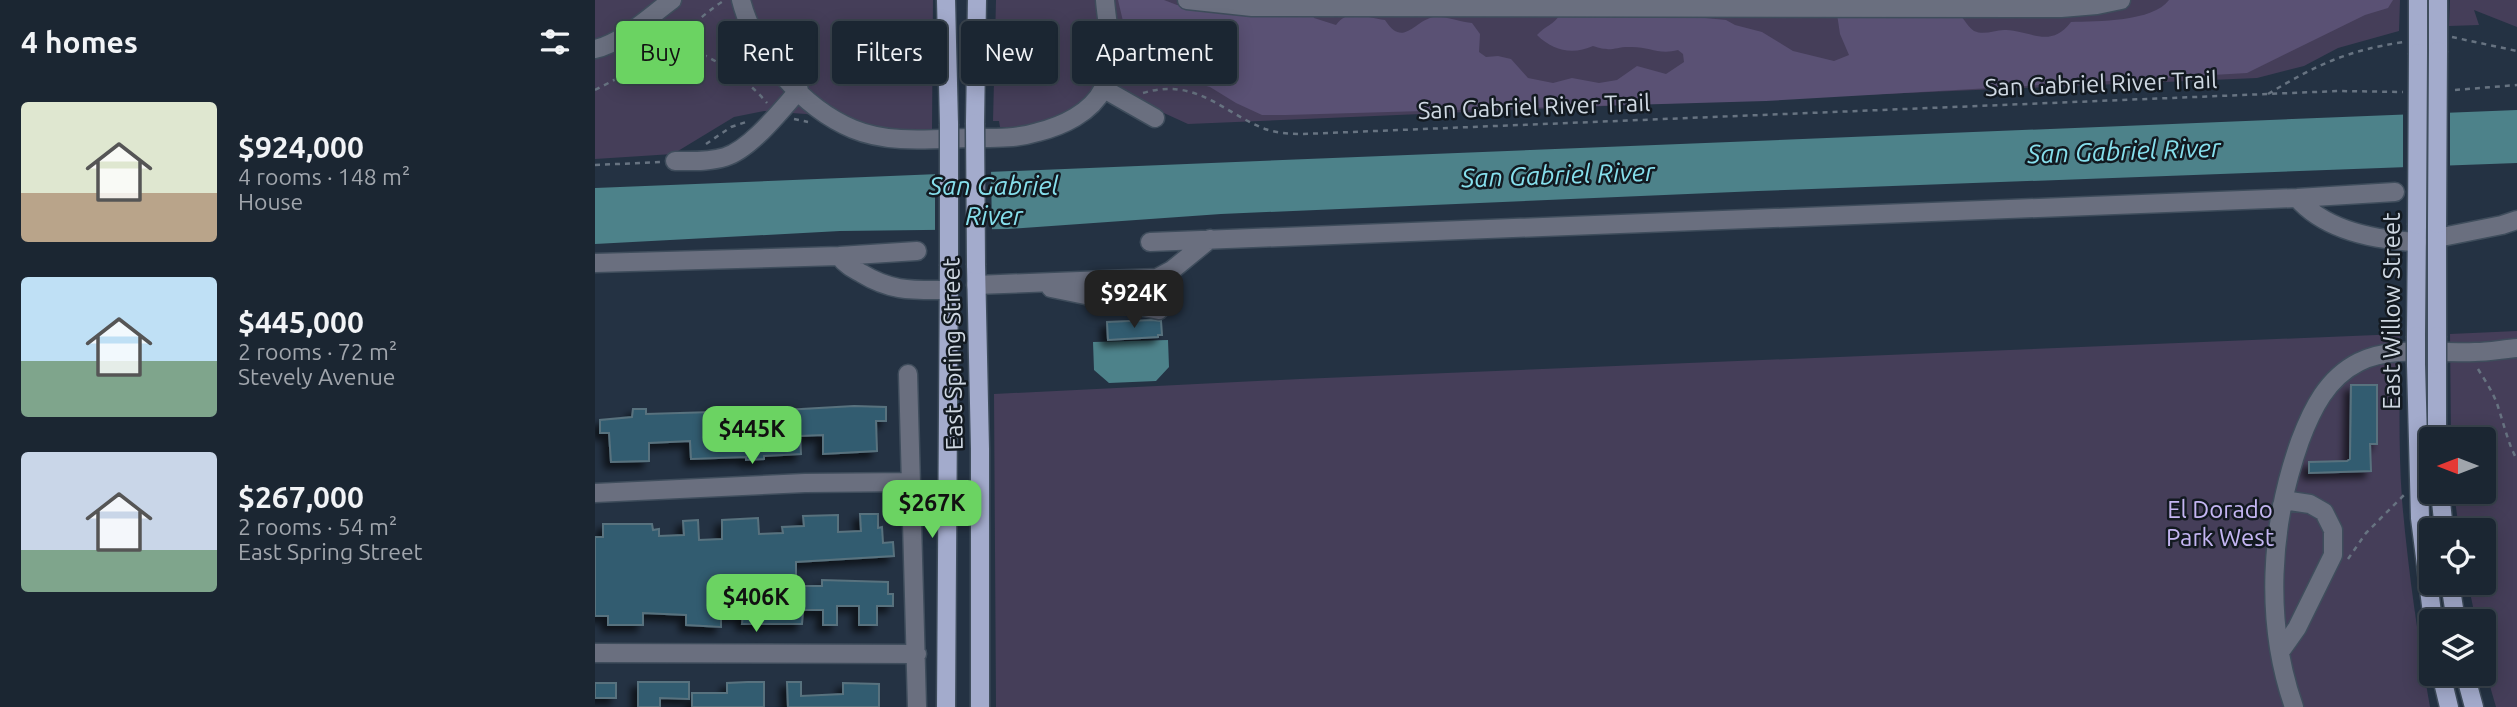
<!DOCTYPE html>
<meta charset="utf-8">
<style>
:root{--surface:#1b2632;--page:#242e3a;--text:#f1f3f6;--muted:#a0a5ac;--line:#39434d;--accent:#6bd362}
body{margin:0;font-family:Ubuntu,sans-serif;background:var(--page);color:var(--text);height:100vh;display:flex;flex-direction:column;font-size:26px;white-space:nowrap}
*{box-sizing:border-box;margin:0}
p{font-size:23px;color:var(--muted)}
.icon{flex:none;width:38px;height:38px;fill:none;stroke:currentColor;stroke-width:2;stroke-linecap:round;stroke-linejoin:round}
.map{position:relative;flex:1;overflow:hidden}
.panel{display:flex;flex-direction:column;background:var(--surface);width:595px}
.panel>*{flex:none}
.top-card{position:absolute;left:21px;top:21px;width:665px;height:63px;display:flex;gap:14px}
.needle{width:46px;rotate:270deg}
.tools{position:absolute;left:1824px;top:427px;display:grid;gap:14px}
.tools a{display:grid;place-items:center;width:77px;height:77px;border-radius:7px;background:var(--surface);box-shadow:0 4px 18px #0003,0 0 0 2px var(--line);font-size:35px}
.price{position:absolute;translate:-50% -60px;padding:0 16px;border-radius:14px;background:var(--accent);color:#111;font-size:23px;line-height:46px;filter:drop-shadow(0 2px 4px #0008)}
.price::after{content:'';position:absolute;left:50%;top:42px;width:21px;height:16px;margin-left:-10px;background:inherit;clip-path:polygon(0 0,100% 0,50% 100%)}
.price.on{background:#222;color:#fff}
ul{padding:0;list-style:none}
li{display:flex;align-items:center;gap:21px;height:175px;padding:0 21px}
li span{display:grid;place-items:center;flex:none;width:196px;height:140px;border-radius:7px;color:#555}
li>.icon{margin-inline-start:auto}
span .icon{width:84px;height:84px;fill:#fffc;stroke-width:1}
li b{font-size:30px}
h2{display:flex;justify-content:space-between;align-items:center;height:84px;padding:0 21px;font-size:30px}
.tag{padding:0 24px;border-radius:7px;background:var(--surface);box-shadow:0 4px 18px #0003,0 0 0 2px var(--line);font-size:24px;line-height:63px}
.tag.on{background:var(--accent);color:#111}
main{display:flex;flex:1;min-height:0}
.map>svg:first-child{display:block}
.green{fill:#453e59}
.forest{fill:#5a5174}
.water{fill:#4d828a}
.pier{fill:#243243}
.building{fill:#315c70;stroke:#59727e;stroke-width:2;filter:url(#shadow)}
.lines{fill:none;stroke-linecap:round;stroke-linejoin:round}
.minor-casing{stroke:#3f4d5c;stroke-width:21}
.major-casing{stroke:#3f4d5c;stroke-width:21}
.path{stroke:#677381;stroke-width:2.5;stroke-dasharray:5 5;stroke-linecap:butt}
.minor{stroke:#6a6f7f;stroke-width:18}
.major{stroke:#a3abcc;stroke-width:18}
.major-bridge-casing{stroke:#3f4d5c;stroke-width:21;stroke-linecap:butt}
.major-bridge{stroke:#a3abcc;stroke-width:18}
.labels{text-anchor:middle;stroke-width:5;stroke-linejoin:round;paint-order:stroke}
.street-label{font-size:24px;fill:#cfd8e2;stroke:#131a21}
.park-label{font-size:24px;fill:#c4b5f2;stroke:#131a21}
.water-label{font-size:26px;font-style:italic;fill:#86dfec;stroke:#131a21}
</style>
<main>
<section class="panel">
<h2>4 homes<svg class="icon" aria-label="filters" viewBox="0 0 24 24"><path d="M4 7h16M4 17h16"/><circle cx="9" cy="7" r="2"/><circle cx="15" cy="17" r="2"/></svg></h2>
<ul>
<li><span style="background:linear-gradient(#dfe7d0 65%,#b9a48a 0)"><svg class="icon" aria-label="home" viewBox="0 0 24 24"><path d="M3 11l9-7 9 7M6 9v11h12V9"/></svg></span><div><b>$924,000</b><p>4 rooms · 148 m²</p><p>House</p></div></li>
<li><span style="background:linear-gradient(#bfe0f5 60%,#7fa58c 0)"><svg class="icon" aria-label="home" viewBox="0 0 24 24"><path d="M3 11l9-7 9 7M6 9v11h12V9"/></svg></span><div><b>$445,000</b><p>2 rooms · 72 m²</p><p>Stevely Avenue</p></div></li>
<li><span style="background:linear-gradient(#c9d6e8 70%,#7fa58c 0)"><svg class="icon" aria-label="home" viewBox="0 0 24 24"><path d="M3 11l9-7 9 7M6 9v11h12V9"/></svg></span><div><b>$267,000</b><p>2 rooms · 54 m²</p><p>East Spring Street</p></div></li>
</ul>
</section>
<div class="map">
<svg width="1922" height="707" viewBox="0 0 1922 707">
<defs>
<filter id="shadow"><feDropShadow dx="-6" dy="6" stdDeviation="3.5" flood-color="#0009"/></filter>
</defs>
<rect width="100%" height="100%" fill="#243243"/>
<path class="green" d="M0,0H338L337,129L303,131L211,114L169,111L139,117L78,154L0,159Z
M401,0H1805L1804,31L1743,48L1709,66L1662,78L593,124L503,83C483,114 454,124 419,131L418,127H405L404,121H398Z
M1855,0H1922V27L1879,10L1884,25L1854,26Z
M1922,331V707H1901L1888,662V621H1881L1873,583H1888V530H1864L1859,492H1888V439H1856L1855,334Z
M1805,334C1805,389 1803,445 1807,500C1813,570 1823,638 1835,707H401L399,394L705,379Z"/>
<path class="forest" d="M523,0H569L582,5L620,11L718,13L719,18L741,25C753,8 772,18 790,20C808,48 818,22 838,17C847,15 866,22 877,23L885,34L884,52L891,57L903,56L916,59L933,78L958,83L977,78L1004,83L1022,80L1042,66L1071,74L1089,62L1088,54L1083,50C1064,55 1055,47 1037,47C1019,46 1018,53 998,46C978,55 958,51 942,35C950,26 960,24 965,14L1090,13L1100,17L1131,20L1140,25L1167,32L1198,51L1239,61L1254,55L1245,34L1242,14L1365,15C1369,19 1374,28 1379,31C1390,36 1401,29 1411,30C1437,31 1455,49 1476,22C1502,21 1558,22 1574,0H1798L1793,8L1770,15L1652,73L1171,101L691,115H667L641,103L615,87L586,79L553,80L540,77L532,68L531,34Z"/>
<path class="water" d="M1922,110V163L1163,191L626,214L413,229L245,231L0,244V188Z
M573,340L574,367L561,381L514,383L499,370L498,342Z"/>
<path class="pier" d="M1855,110V169L1808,171V112Z
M396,169L397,233H340V171Z"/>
<path class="building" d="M557,320L566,321L567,335H563V337L513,340L512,322Z
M1756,385H1782V444H1775L1776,471L1714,473V462L1752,461L1755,459Z
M259,406L291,407V421H281L282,451L228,454V435L205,436L206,454L169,456V459L151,460V457L96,459L95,441L54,443V461L16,462L14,433H5V420L37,417L38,409H51V414L189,410Z
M265,514H283V528L287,527L288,543L298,542L299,556L201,562V580H205V586H227V580L293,582V594H298V606H282V625H264V606H242V625H228V610H208L207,624H147L148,614H126V627L91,625V615L48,613V625H13V616H0V537H8V524H57L58,530L64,529V536L89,535L88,521L103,520L104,540L127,539V520L163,518L164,534L188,533L187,527L209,526L208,516L243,515V532L266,531Z
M43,682H94V699L65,698V707H43Z
M153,682H169V707H97V693H132V683Z
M192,682H206V696L248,694V683L284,684V707H193Z
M0,683H21V698H0Z"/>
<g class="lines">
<g class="minor-casing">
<path id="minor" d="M146,0C159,52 208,108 258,129C294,144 336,139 374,138C397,138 421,139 443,132C467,126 496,113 508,89C522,64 512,27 510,0
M592,0L657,7L1466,8L1502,5L1526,0
M0,49C27,43 55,16 77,0
M509,89L560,118
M80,161C96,161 114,162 130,157C156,149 186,110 204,90
M1702,198C1730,230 1780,240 1822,242
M1842,238L1907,225L1922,220
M555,242L1702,198L1800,192
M244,256C250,264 257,268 266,273C297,292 318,290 353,290
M0,263L244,256L322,251
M381,285L562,278L577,270L615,239
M456,288L564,310
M313,374L322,707
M0,493L210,483L316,482
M1685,652L1702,628L1738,555V530L1729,512L1715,504L1695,501L1687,505
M0,653L322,654
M1699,707C1669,622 1675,525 1705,441C1717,409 1732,378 1764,362C1797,345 1843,354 1880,352C1894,352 1908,349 1922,348"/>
</g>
<g class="major-casing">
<path id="major" d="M351,0L354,124
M1843,51V0
M1823,53V0
M380,123L382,0
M381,265L385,449V707
M1821,336L1822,225
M1842,336V224
M1821,364L1825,518L1838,621
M1842,364V439
M1845,492L1849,530
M1855,583L1861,621
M1846,674L1854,707
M1870,674L1879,707
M351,707L354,266"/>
</g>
<path class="path" d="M1857,37L1922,51
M80,42C113,55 148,74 172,103
M0,90C25,77 49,65 71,48C93,31 106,15 130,0
M1860,90L1922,85
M548,93C601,77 627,112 670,129C682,133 695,134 708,134L1744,91L1808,92
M1673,94C1721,65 1753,50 1809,42
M199,119L213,122
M111,144L136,127L154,121
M0,165L67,162
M1883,369C1891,382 1900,395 1904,410C1910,428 1913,443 1922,460
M1753,559L1771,533L1809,495"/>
<use href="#minor" class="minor"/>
<use href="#major" class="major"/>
<g class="major-bridge-casing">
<path id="major-bridge" d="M380,123L381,265
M1842,224L1843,51
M1822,225L1823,53
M354,266V124
M1821,364V336
M1842,364V336"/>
</g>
<use href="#major-bridge" class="major-bridge"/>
</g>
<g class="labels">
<g class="street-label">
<text transform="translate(1506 84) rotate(-2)" y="8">San Gabriel River Trail</text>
<text transform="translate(939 107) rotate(-2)" y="8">San Gabriel River Trail</text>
<text transform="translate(1797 311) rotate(-90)" y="8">East Willow Street</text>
<text transform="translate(358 354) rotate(-91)" y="8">East Spring Street</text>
</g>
<g class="park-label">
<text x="1625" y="518">El Dorado<tspan x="1625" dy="28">Park West</tspan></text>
</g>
<g class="water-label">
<text transform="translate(1529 151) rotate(-2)" y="9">San Gabriel River</text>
<text transform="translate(963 175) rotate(-2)" y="9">San Gabriel River</text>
<text x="399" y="195">San Gabriel<tspan x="399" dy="30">River</tspan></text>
</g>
</g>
</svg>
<div class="tools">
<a><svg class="needle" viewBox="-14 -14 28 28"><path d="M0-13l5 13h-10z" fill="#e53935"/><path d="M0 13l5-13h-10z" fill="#a0a5ac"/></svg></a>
<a><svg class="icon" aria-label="locate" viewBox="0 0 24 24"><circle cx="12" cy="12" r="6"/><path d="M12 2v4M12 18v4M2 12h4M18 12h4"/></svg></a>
<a><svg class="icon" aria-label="layers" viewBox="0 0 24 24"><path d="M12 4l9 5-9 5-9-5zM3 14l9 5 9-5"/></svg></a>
</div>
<b class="price on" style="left:539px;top:330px">$924K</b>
<b class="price" style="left:157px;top:466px">$445K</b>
<b class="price" style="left:337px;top:540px">$267K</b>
<b class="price" style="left:161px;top:634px">$406K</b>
<div class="top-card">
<a class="tag on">Buy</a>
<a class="tag">Rent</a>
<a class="tag">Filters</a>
<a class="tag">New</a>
<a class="tag">Apartment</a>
</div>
</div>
</main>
